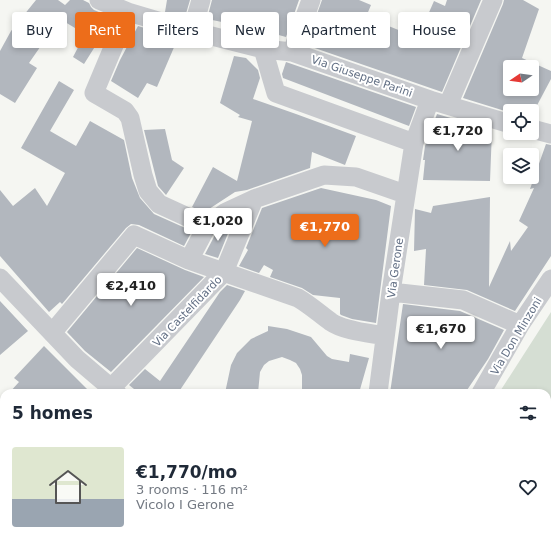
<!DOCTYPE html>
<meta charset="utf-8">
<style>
:root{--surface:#fff;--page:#f6f6f7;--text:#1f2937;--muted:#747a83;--accent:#ed6d1a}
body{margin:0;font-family:"DejaVu Sans",sans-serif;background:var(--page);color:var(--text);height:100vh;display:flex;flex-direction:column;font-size:15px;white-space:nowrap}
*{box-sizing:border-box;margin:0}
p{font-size:13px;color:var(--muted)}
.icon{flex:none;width:22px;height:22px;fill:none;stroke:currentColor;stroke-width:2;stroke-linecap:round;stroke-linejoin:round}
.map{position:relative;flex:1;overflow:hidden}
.details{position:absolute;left:0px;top:389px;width:551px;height:156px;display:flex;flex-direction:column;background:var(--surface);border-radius:12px 12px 0 0;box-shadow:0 2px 6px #0003}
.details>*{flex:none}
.hud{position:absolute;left:12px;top:12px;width:527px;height:36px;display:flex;gap:8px}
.needle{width:26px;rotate:257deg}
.controls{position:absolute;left:503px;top:60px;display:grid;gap:8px}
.controls a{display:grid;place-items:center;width:36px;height:36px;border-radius:4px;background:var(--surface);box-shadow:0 2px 6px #0003;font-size:20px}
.price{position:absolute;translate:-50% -34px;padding:0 9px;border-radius:4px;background:#fff;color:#222;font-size:13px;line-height:26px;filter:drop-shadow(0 1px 2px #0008)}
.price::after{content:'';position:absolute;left:50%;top:24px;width:12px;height:9px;margin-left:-6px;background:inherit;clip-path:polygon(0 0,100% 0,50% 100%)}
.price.active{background:var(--accent);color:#fff}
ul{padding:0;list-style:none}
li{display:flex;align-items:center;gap:12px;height:100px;padding:0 12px}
li span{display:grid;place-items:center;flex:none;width:112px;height:80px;border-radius:4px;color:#555}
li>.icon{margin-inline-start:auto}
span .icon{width:48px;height:48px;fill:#fffc;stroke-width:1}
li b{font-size:17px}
h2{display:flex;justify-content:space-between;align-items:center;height:48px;padding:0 12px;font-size:17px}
.chip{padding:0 14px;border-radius:4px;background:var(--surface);box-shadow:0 2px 6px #0003;font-size:14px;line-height:36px}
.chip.active{background:var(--accent);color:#fff}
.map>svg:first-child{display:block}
.green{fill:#d5ded3}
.building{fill:#b2b7be;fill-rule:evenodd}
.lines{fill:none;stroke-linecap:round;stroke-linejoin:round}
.street{stroke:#c8cace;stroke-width:19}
.labels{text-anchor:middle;stroke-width:4;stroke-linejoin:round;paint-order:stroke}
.street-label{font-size:11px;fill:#637085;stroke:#fff}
</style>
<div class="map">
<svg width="551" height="545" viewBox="0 0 551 545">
<rect width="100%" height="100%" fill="#f5f6f2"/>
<path class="green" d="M551,312V461L547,460V393H499Z"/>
<path class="building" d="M36,0H58L65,5L70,0H83L89,3L91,7L94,10L113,18L84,64L73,57L85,34L65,22L52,44L45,40L29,63L37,68L15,103L0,94V51L11,31Z
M167,0H190L185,17L165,12Z
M212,0H299L286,37L227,21V23L207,19Z
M322,0H359L371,5L366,17L411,35L413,31L420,33L434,1L445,6L447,0H481L442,92L306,45Z
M504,0H523L539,9L522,58L551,71V79L534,111H505L463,98L503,4ZM510,67H532V89H510Z
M138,26L178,38L157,87L147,83L138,98L111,81L120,60Z
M234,56L246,58L258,70L260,78L253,99L296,114L356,136L345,165L312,152L310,168L247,190L235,192L209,209L210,210L206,213L192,207L213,167L237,181L252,121L238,117L240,115L220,103Z
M286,62L416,107L409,126L283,78L282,74Z
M59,81L74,90L50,131L76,146L90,121L124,140L132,178L140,198L154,214L192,231L184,246L139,225L131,224L126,228L62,304L60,302L49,312L0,256V190L13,206L35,188L47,206L65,173L21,148Z
M437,114L492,130L490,181L423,180L425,160H423L425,146Z
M165,129L172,160L184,168L166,195L158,186L144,130Z
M546,144L551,145V256L515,311L467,290L424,285L426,249L414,251L415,209L431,213L433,206L490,197L489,287L510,241L511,251L528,227L519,221L534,188L530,189Z
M321,188L376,200L391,206L376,323L352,319L341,315L340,314V298L313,295L302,288L270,277L273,270L264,265L259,273L239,266L248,250L246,248L262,208Z
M233,221L218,258L205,254L216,233Z
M137,248L185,270L204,277L111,372L85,351L67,332Z
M227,285L245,291L240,300L178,393H139L129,385L145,369L160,381L220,292Z
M0,301L28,331L0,355Z
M403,304L460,311L504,330L488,359L465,393H390Z
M268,326L287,329L311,337L327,356L332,359L349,362L350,354L369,358L359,393L302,392V375L300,369L296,363L290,360L282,357L269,361L264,365L260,372L258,393H225L231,365L237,353L251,339L268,331Z
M44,346L91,393H9L19,382L14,378Z"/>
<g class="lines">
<path class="street" d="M99,0L128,12L192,31L263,49L292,52L430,100L510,124
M128,12L94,93L125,111L130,118L143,175L148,191L159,204L207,226L226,212L254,199L324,175L356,177L405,194
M192,31L201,0
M263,49L276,93L414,143
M292,52L311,0
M448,105L493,0
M532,129L551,134
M189,260L207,226
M0,278L77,359L117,393
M391,292L463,300L520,325
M52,333L134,235L189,260L298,298C310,305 320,314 331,322C344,331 369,333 385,336
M111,388L224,272L254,199
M378,393L391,292L414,143L430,100
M481,393L520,325L551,279
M547,485L551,487
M547,514L551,518
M198,541L201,545
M339,541L345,545
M250,545L256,541"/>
</g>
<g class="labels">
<g class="street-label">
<text transform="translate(362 76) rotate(19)" y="4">Via Giuseppe Parini</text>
<text transform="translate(395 268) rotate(-82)" y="4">Via Gerone</text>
<text transform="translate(187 311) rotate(-46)" y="4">Via Castelfidardo</text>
<text transform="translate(516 336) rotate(-59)" y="4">Via Don Minzoni</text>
</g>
</g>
</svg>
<div class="controls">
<a><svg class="needle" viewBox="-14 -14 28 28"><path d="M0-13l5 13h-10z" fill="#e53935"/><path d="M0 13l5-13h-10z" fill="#747a83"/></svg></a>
<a><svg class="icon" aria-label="locate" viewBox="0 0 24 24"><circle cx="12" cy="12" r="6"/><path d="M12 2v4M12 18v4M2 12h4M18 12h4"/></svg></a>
<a><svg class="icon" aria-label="layers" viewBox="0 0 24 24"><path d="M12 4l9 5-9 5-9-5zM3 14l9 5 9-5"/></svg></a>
</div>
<b class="price" style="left:458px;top:152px">€1,720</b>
<b class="price" style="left:218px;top:242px">€1,020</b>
<b class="price active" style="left:325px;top:248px">€1,770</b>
<b class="price" style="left:131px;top:307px">€2,410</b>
<b class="price" style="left:441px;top:350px">€1,670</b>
<div class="hud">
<a class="chip">Buy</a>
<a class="chip active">Rent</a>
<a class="chip">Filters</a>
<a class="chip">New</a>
<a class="chip">Apartment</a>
<a class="chip">House</a>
</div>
<section class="details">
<h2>5 homes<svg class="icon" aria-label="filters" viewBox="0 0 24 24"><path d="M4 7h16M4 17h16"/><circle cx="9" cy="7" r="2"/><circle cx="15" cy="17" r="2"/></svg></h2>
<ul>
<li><span style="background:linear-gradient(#dfe7d0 65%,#9aa5b1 0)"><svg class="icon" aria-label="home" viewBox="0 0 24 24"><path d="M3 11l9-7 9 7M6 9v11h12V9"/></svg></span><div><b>€1,770/mo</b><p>3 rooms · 116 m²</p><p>Vicolo I Gerone</p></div><svg class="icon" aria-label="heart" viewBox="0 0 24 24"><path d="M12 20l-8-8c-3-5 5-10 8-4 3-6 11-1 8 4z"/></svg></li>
</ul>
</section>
</div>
